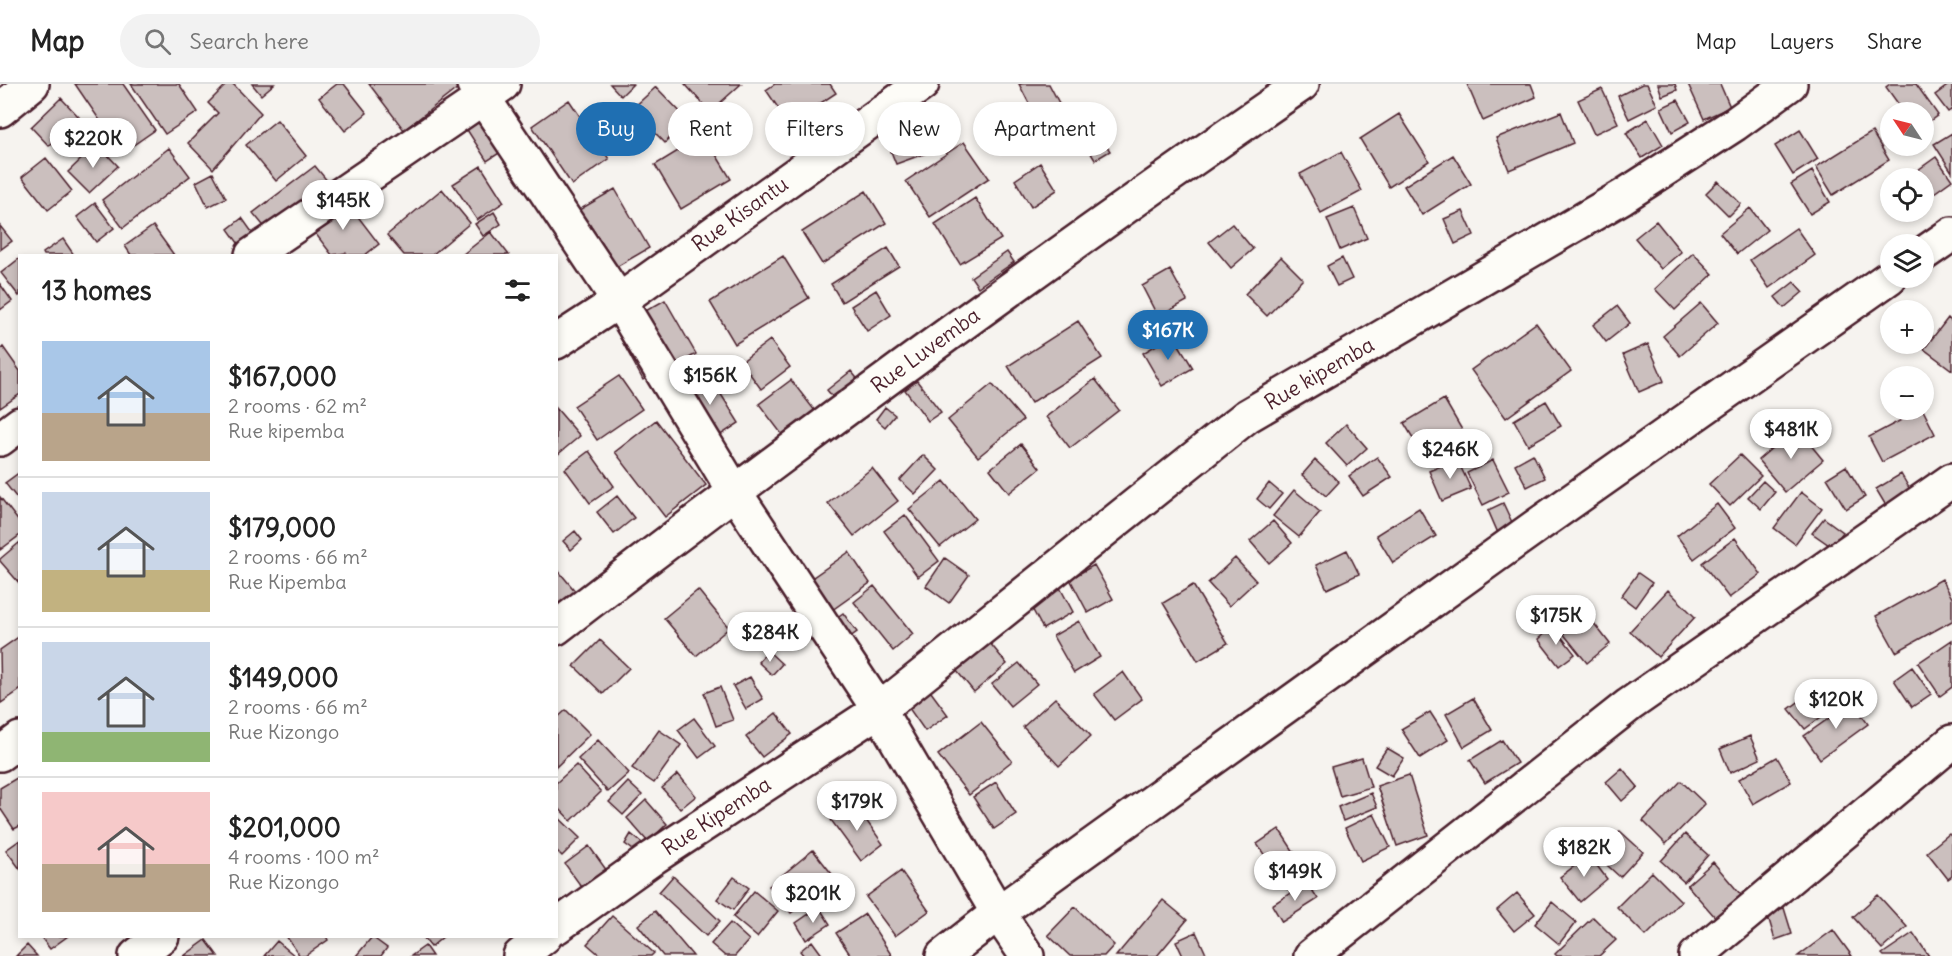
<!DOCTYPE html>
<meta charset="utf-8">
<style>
:root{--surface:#fff;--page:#f2f2f2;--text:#222;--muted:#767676;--line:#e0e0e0;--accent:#1f6fb2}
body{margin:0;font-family:Delius,sans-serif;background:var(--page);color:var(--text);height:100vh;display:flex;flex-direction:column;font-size:22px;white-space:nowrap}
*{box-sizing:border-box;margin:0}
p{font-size:20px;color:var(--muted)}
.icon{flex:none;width:33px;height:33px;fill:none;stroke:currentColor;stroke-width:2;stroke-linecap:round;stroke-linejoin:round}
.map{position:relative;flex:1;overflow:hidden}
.details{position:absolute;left:18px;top:170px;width:540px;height:684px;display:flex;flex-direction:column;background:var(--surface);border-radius:0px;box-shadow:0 3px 9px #0003}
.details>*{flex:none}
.hud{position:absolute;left:576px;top:18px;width:570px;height:54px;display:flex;gap:12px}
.needle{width:39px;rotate:305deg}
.tools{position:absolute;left:1880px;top:18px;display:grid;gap:12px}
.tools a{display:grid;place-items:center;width:54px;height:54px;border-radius:50%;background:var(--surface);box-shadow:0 3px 9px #0003;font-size:30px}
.price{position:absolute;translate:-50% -51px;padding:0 14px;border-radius:21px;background:#fff;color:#222;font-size:20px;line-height:39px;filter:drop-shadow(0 2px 3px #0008)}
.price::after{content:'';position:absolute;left:50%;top:36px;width:18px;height:14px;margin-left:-9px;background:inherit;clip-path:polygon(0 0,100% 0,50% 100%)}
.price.current{background:var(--accent);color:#fff}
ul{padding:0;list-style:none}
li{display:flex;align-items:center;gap:18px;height:150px;padding:0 24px}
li+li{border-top:2px solid var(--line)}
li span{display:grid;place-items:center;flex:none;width:168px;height:120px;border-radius:0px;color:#555}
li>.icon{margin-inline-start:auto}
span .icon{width:72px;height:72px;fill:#fffc;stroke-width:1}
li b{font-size:26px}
h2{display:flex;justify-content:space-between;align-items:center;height:72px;padding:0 24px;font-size:26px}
.tag{padding:0 21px;border-radius:27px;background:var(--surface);box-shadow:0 3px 9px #0003;font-size:21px;line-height:54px}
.tag.current{background:var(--accent);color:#fff}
header{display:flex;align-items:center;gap:36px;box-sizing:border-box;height:84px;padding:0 30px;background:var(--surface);border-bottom:2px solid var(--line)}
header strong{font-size:28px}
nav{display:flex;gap:33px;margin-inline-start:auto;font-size:21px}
.search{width:420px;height:54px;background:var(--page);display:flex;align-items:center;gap:15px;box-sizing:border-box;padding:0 21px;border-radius:33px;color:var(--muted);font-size:22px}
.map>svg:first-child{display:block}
.building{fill:#cbbfbe;stroke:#4a1f2b;stroke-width:1.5}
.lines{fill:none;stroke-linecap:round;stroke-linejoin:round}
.minor-casing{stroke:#4a1f2b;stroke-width:38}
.minor{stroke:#fdfcf7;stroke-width:33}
.labels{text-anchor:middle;stroke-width:4.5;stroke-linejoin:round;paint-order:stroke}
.street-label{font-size:21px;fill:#4a1f2b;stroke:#fdfcf7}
</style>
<header>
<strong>Map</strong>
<div class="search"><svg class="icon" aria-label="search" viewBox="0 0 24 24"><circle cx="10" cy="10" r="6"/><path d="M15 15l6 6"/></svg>Search here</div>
<nav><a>Map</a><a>Layers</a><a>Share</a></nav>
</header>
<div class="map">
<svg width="1952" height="872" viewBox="0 0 1952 872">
<rect width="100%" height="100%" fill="#f6f3ef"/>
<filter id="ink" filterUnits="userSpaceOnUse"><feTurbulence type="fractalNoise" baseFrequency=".0167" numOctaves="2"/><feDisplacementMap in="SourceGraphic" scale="12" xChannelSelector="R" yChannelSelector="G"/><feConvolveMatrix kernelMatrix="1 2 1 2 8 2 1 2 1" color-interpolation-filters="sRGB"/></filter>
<g filter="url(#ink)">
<path class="building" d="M75,0H123L155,46L122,69Z
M131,0H179L198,28L165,50Z
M227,0H233L261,29L213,85L188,59L218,29L208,19Z
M252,0H274L261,11Z
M337,0H344L367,29L345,47L319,14Z
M369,0H463L404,46Z
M610,0H633L621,12Z
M685,0H741L710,28Z
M775,0H830L836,9L789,40L766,6Z
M1019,0H1049L1060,21L1036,33Z
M1467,0H1531L1536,13L1483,37Z
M1642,0H1647L1657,21L1629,35L1618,12Z
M1658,0H1675L1677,6L1662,12Z
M1688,0H1720L1730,23L1704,35Z
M1890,0H1916L1938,31L1923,42V28H1904L1886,3Z
M1950,0H1952V25L1948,28L1935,11Z
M656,3L688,36L665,59L632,25Z
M1602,5L1618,39L1594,50L1578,16Z
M61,14L79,33L49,62L31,43Z
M569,16L609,75L572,101L532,42Z
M1678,16L1690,38L1672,48L1661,24Z
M478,27L504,66L487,77L462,38Z
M1561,28L1573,59L1509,86L1496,54Z
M1399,30L1429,77L1389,103L1360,55Z
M1648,35L1663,61L1642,74L1626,49Z
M277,36L306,72L276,97L246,61Z
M1091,37L1110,67L1095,76L1077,47Z
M922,42L932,67L896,80L886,55Z
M1800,46L1818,75L1793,91L1775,62Z
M1872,48L1889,76L1833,111L1816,83Z
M1952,49V88L1934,60Z
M704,51L731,95L681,125L655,81Z
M964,58L989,94L930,133L906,97Z
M97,60L118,82L89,109L68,88Z
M169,64L190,92L123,144L102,116Z
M1341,68L1362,107L1321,129L1300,90Z
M1453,71L1471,100L1422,131L1404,102Z
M1936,73L1952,96L1934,109L1918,86Z
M46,74L72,107L48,126L22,93Z
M1040,79L1057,106L1031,123L1015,96Z
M315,82L329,99L267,146L253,129Z
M481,82L504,118L477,136L453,100Z
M1812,87L1830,118L1810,130L1791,100Z
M213,89L226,114L208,123L196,98Z
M1718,97L1741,120L1729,132L1706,109Z
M442,105L470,139L432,171H404L387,151Z
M615,105L649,164L613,185L579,126Z
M866,107L886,139L822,180L802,148Z
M343,113L379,160L365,171H347L346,169L332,171L308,140Z
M975,114L1001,155L960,180L935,140Z
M95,119L114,144L96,158L77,133Z
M1354,124L1367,154L1340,166L1327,135Z
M1750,124L1767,146L1737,170L1720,149Z
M1463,127L1474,151L1455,160L1444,135Z
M494,128L501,140L483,152L475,140Z
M242,134L257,155L243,166L228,145Z
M1656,137L1681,168L1661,185L1635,154Z
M1232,140L1253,165L1231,184L1209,158Z
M0,142L12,157L0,166Z
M153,142L174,171H131L125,162Z
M1796,144L1815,171L1769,204L1750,176Z
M491,148L509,171H462Z
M63,155L74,171H44L43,169Z
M888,164L899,182L842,218L831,200Z
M1007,168L1014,178L978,203L971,193Z
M1693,169L1713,190L1675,226L1655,205Z
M783,172L809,214L735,260L710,218Z
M1281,173L1303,195L1267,232L1245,210Z
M20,174V211L19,212L1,189Z
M1342,174L1352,195L1337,202L1327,182Z
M1170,186L1187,217L1158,233L1142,202Z
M1794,198L1803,208L1784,224L1775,213Z
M0,200L12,217L0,226Z
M876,206L891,231L867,247L851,222Z
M665,216L696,270L674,283L642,229Z
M1701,219L1718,239L1680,272L1663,252Z
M1617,222L1630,239L1606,258L1593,241Z
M1948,234L1952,238V286L1924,265Z
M1078,237L1102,274L1031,319L1008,282Z
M1536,239L1571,287L1506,334L1471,286Z
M626,244L652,290L643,296L617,248Z
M1173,251L1193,284L1162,302L1143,269Z
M770,256L790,283L761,305L741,278Z
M1648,260L1664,297L1639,308L1623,271Z
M3,263L20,287V310L0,324V266Z
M851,287L865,304L841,323L827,306Z
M707,288L739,339L713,356L681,304Z
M619,292L642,325L597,356L574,322Z
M1095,295L1119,326L1070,364L1046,333Z
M791,296L819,332L787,357L759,320Z
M917,297L941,328L928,337L905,306Z
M992,300L1023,336L978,373L948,336Z
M1444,315L1465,351L1425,374L1404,339Z
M1546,317L1561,342L1528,361L1514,336Z
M885,323L895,331L885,343L876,335Z
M556,324L580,352L556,372Z
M1920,326H1923L1935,350L1882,378L1869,353Z
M656,336L706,401L665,433L615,368Z
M1346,340L1367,364L1347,382L1326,359Z
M1796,343L1823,376L1785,408L1758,376Z
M1021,360L1040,384L1009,409L990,385Z
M589,367L614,402L590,419L565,385Z
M1533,370L1545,394L1527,403L1515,380Z
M923,371L938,386L915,410L900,396Z
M1740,371L1761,392L1730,422L1709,400Z
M1377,373L1392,393L1363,412L1349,392Z
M1457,375L1471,405L1442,417L1429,387Z
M1315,376L1339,398L1326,412L1302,391Z
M1493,376L1509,408L1483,421L1467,389Z
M1846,382L1865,413L1846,425L1827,394Z
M872,384L898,417L854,452L828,419Z
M20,388V418L5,399Z
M1901,390L1916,416L1891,430L1876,405Z
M944,397L975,435L940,463L909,425Z
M1763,397L1775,408L1761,425L1748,413Z
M1269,399L1282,410L1269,425L1257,415Z
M1294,406L1320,428L1299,453L1273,432Z
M1801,408L1822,424L1795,460L1774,444Z
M617,412L634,434L614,450L597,428Z
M0,413L20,439V451L0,466Z
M1503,419L1517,449L1501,456L1488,426Z
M1717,420L1735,444L1694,475L1677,452Z
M1419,424L1436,452L1393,479L1376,451Z
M905,431L939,477L918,493L884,447Z
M1824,434L1843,448L1832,463L1812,449Z
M1273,437L1292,459L1269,479L1250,457Z
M575,447L582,456L571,466L563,457Z
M1735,454L1761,490L1729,514L1702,479Z
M20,458V500L0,477V475Z
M1347,466L1359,490L1327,505L1316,481Z
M849,468L870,499L828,529L806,498Z
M945,474L969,491L949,519L926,502Z
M1235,474L1256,497L1229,522L1208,499Z
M1094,481L1113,515L1088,529L1070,495Z
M556,484L581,514L556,534Z
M1638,489L1652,499L1635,523L1621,512Z
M1942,495L1952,514V537L1896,568L1876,532Z
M1057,498L1073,528L1043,545L1027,515Z
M1193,501L1228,559L1198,577L1163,519Z
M874,502L913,550L893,567L854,518Z
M698,506L729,544L696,572L664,534Z
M1668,506L1695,533L1658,573L1630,547Z
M843,529L857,548L846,556L832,537Z
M1586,529L1610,560L1587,579L1562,548Z
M1079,537L1100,573L1074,589L1053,552Z
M1553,542L1575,570L1559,582L1538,555Z
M20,552V606L1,619L0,566Z
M985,553L1007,580L974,608L952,581Z
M600,556L629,584L603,610L574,582Z
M1952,556V603L1940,612L1918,579Z
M768,567L782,580L772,591L758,578Z
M1019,579L1037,600L1010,622L992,600Z
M1912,583L1931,610L1912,623L1894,596Z
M1123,588L1142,615L1114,636L1094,610Z
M750,593L763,615L746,625L733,602Z
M720,603L733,636L716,642L704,609Z
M928,604L948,631L925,647L906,620Z
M1817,604L1833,624L1805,645L1789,625Z
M1055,614L1091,652L1059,682L1023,643Z
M1473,614L1492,646L1464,663L1446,630Z
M1852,618L1868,640L1820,675L1804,652Z
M566,626L590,650L556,683V635Z
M1430,628L1448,656L1420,674L1401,645Z
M776,629L792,650L762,673L746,653Z
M694,634L715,662L699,674L678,646Z
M981,638L1012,677L969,711L938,671Z
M659,646L681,661L654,699L632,684Z
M1750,652L1760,675L1730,689L1720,665Z
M598,656L629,689L608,708L578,675Z
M1502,656L1517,679L1485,699L1470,676Z
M1387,664L1404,674L1392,692L1375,682Z
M1777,673L1791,698L1753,720L1739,695Z
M1362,674L1371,703L1340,712L1331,683Z
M576,681L601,708L571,737L556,721V699Z
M1622,684L1638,703L1622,717L1606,698Z
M678,690L696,712L680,725L662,704Z
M1409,691L1428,751L1397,762L1377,702Z
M20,692V742L14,745L0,724V704Z
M1681,697L1705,720L1666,760L1643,737Z
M628,698L642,711L623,731L609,718Z
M996,698L1016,730L994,745L973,713Z
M1371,709L1377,723L1343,737L1338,723Z
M646,716L667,740L648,758L627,734Z
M854,719L883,760L861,777L831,736Z
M1374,730L1390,763L1361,777L1345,744Z
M556,731L580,754L562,772L556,766Z
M1279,745L1309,791L1287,805L1257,760Z
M1620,747L1643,768L1620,793L1597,772Z
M631,750L642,759L636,768L625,760Z
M1685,750L1708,771L1684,798L1661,777Z
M1949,750L1952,753V792L1948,795L1927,768Z
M20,756V785L6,766Z
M589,762L615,798L591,816L565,780Z
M813,766L835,794L791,829L769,802Z
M1589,771L1607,795L1580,818L1560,793Z
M1713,778L1741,811L1716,834L1687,801Z
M901,787L929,827L895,852L866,813Z
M1652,788L1681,817L1646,852L1617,823Z
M673,792L720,837L706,852L659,808Z
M734,793L749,804L733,826L717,815Z
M1307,798L1318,815L1282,838L1272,821Z
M754,807L778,827L757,853L733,833Z
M1517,809L1535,830L1514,847L1497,826Z
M1878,811L1907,843L1882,865L1853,833Z
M1163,816L1187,836L1157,872H1116Z
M1552,818L1576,838L1559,860L1535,840Z
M819,823L830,840L806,856L796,839Z
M1075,823L1114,861L1104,872H1070L1048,851Z
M1784,824L1792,850L1775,856L1767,829Z
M655,827L693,872H663L638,841Z
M865,830L892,872H851L836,849Z
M612,832L654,869L651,872H601L587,860Z
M1593,833L1616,856L1599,872H1557L1555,870Z
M730,839L749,856L735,872H725L711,860Z
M1833,846L1852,872H1798Z
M1196,848L1207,872H1183L1176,857Z
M1913,849L1929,872H1884L1882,870Z
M40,852H68L50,865Z
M286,852H326L328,856L305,872H300Z
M422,852H444L431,863Z
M372,853L387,864L381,872H356Z
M206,856L218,872H184Z
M277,857L295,872H264Z
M812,857L823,872H804L800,867Z
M27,861L37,872H16Z
M425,862L432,872H411Z"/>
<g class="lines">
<g class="minor-casing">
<g id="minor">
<path d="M474,0L619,217L734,407L879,626L998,829L1027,872"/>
<path d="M0,26L32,0"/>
<path d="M1923,170L1952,150"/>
<path d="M252,171L503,0"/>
<path id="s1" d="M556,258L619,217L922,0"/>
<path d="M0,355L20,340"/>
<path id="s2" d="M556,544C800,356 1048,174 1302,0"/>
<path d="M0,670L20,655"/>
<path id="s3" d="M556,843L654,773L879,626L1247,332L1622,113L1735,40L1790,0"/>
<path d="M136,872L162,852"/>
<path d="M520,872L545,852"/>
<path d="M943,872L998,829L1535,443L1890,193"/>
<path d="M1311,872L1629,621L1952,396"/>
<path d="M1696,872L1952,658"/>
</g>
</g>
<use href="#minor" class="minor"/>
</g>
</g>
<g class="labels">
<g class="street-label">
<text dy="7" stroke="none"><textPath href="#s1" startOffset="224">Rue Kisantu</textPath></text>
<text dy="7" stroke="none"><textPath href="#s2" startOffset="462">Rue Luvemba</textPath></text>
<text dy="7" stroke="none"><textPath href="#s3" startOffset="944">Rue kipemba</textPath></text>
<text dy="7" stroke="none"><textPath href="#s3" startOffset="195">Rue Kipemba</textPath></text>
</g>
</g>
</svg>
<div class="tools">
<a><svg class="needle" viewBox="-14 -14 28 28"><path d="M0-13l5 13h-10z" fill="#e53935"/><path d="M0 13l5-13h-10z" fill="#767676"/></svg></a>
<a><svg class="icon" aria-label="locate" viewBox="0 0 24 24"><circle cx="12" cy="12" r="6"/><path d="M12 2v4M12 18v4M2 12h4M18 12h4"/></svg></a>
<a><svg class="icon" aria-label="layers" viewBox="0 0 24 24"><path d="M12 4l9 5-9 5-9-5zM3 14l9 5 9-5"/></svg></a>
<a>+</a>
<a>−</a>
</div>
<b class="price" style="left:93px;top:85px">$220K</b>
<b class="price" style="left:343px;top:147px">$145K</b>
<b class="price current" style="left:1168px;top:277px">$167K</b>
<b class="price" style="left:710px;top:322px">$156K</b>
<b class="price" style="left:1791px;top:376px">$481K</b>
<b class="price" style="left:1450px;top:396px">$246K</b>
<b class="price" style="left:1556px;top:562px">$175K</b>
<b class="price" style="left:770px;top:579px">$284K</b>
<b class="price" style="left:1836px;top:646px">$120K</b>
<b class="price" style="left:857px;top:748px">$179K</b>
<b class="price" style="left:1584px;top:794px">$182K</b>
<b class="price" style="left:1295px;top:818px">$149K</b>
<b class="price" style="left:813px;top:840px">$201K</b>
<div class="hud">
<a class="tag current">Buy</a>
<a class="tag">Rent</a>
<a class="tag">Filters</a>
<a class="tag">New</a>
<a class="tag">Apartment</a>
</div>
<section class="details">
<h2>13 homes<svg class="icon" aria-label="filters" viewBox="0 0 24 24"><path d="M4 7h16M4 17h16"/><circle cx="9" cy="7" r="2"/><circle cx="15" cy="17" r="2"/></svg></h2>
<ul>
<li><span style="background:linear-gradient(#a9c7e8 60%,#b9a48a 0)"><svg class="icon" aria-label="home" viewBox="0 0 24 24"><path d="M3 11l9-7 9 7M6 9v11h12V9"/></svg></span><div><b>$167,000</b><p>2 rooms · 62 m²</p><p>Rue kipemba</p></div></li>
<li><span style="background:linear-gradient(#c9d6e8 65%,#c2b280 0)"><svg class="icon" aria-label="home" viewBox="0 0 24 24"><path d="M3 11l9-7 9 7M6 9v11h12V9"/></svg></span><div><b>$179,000</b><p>2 rooms · 66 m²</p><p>Rue Kipemba</p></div></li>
<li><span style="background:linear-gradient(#c9d6e8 75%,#8fb573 0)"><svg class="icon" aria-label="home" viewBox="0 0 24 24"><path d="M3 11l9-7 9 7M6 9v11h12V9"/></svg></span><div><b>$149,000</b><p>2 rooms · 66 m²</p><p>Rue Kizongo</p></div></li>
<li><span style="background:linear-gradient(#f6c9c9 60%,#b9a48a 0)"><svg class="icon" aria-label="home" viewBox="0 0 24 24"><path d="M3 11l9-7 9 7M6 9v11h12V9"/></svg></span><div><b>$201,000</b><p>4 rooms · 100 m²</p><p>Rue Kizongo</p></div></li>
</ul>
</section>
</div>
